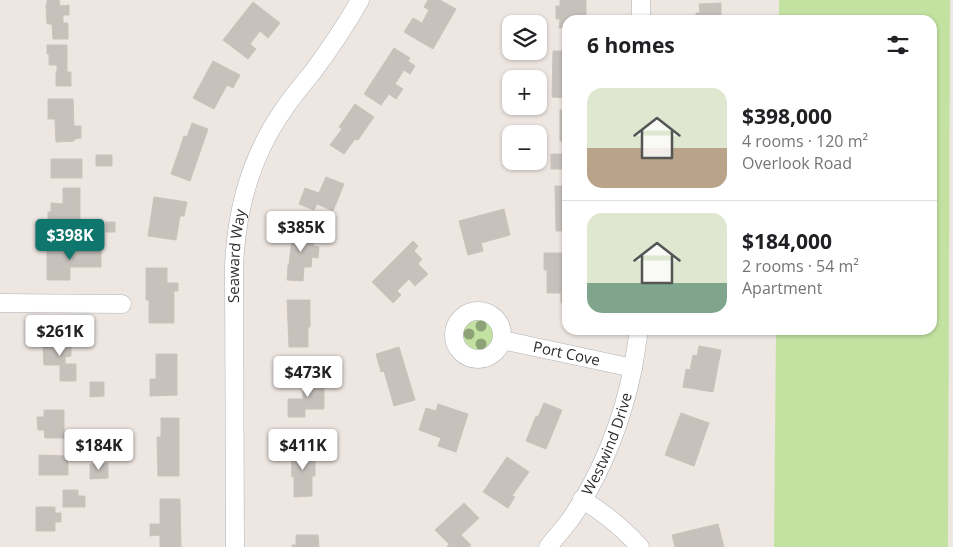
<!DOCTYPE html>
<meta charset="utf-8">
<style>
:root{--surface:#fff;--page:#f2f2f2;--text:#202124;--muted:#757577;--line:#e0e0e0;--accent:#0f766e}
body{margin:0;font-family:"Open Sans",sans-serif;background:var(--page);color:var(--text);height:100vh;display:flex;flex-direction:column;font-size:19px;white-space:nowrap}
*{box-sizing:border-box;margin:0}
p{font-size:16px;color:var(--muted)}
.icon{flex:none;width:28px;height:28px;fill:none;stroke:currentColor;stroke-width:2;stroke-linecap:round;stroke-linejoin:round}
.map{position:relative;flex:1;overflow:hidden}
.drawer{position:absolute;left:562px;top:15px;width:375px;height:320px;display:flex;flex-direction:column;background:var(--surface);border-radius:15px;box-shadow:0 1px 4px #0004}
.drawer>*{flex:none}
.buttons{position:absolute;left:502px;top:15px;display:grid;gap:10px}
.buttons a{display:grid;place-items:center;width:45px;height:45px;border-radius:10px;background:var(--surface);box-shadow:0 1px 4px #0004;font-size:25px}
.price{position:absolute;translate:-50% -42px;padding:0 11px;border-radius:5px;background:#fff;color:#222;font-size:16px;line-height:32px;filter:drop-shadow(0 1px 2px #0008)}
.price::after{content:'';position:absolute;left:50%;top:30px;width:15px;height:11px;margin-left:-8px;background:inherit;clip-path:polygon(0 0,100% 0,50% 100%)}
.price.current{background:var(--accent);color:#fff}
ul{padding:0;list-style:none}
li{display:flex;align-items:center;gap:15px;height:125px;padding:0 25px}
li+li{border-top:1px solid var(--line)}
li span{display:grid;place-items:center;flex:none;width:140px;height:100px;border-radius:15px;color:#555}
li>.icon{margin-inline-start:auto}
span .icon{width:60px;height:60px;fill:#fffc;stroke-width:1}
li b{font-size:21px}
h2{display:flex;justify-content:space-between;align-items:center;height:60px;padding:0 25px;font-size:21px}
.map>svg:first-child{display:block}
.green{fill:#c3e2a1}
.building{fill:#c7c1bc;stroke:#cac2bb}
.lines{fill:none;stroke-linecap:round;stroke-linejoin:round}
.minor-casing{stroke:#aeb2b9;stroke-width:19}
.minor{stroke:#fff;stroke-width:18}
.tree{fill:#8da276}
.labels{text-anchor:middle;stroke-width:5;stroke-linejoin:round;paint-order:stroke}
.street-label{font-size:15px;fill:#2e2e2e;stroke:#fff}
</style>
<div class="map">
<svg width="953" height="547" viewBox="0 0 953 547">
<rect width="100%" height="100%" fill="#eee6e1"/>
<path class="green" d="M779,0H950L948,547H774L776,330H932V20H779Z
M463 335a15 15 0 1 1 30 0a15 15 0 1 1-30 0Z"/>
<path class="building" d="M47,0H59L60,6L69,5V15H63V23H68V39H53L52,24H47L46,5H47Z
M428,0H440L456,9L433,49L404,32L413,18L422,23L429,10L424,7Z
M560,0H586V20H568V28H559L560,19H556V6H560Z
M253,2L280,23L268,38L260,31L250,44L256,49L248,59L223,40Z
M721,3V20H696V13H700L699,4Z
M47,45H67V72H71V86H56V72H57V65H49V54H47Z
M394,48L410,58L408,61L415,66L410,74L404,70L395,84L403,89L396,99L389,94L381,105L364,94Z
M553,51H568V98L552,97Z
M213,61L240,75L233,88L227,85L214,109L193,98Z
M48,99H73L74,126H81V138L74,139V141L56,142L55,119H48Z
M355,104L374,117L358,140L355,139L344,154L330,145L342,129L339,127Z
M560,110H568V169H551V154H564V141H560Z
M192,123L208,129L190,181L171,174L184,136L187,137Z
M96,155H112V166H96Z
M51,159H82V178H51Z
M326,177L344,184L333,211L317,204L314,210L299,204L305,188L319,193Z
M555,186H568V231H556Z
M63,188H80V220L64,219V228L48,227V212H51V203L63,204Z
M154,197L187,202L184,216H180L176,240L148,236Z
M504,209L510,235L481,243L483,251L468,255L459,221Z
M106,222H115V232H106Z
M293,228L315,230L313,246L319,247L318,258L312,257L311,267H304L303,281L287,280L288,265H289Z
M413,241L418,246L414,251L422,259L418,264L428,274L415,286L409,279L397,291L401,295L393,303L372,282Z
M47,246H84V250H101V267H70V280H47Z
M544,253H568V303H561V293H547V270H544Z
M146,268H167V283H178V291H174V323H149V300H146Z
M287,300H310V327H308V347H289Z
M71,337V356L65,357V364H76V381H60V365H44L43,347H46V338Z
M699,346L721,350L713,392L683,387L686,369L690,370L693,355L697,356Z
M399,347L415,400L394,406L384,371L381,372L376,354Z
M156,354H177V395L150,396V379H156Z
M303,379H324V409H305V417H288V399H303Z
M90,382H104V396L90,397Z
M544,403L562,410L546,449L526,441L536,416L538,417Z
M438,404L468,414L456,452L438,446L441,438L419,430L426,408L436,411Z
M44,410H64V438H45L44,430H38L37,417H44Z
M681,413L709,423L694,466L665,455Z
M161,418H179V476H158L157,437H161Z
M291,448H315V476H312V496L294,497V476L292,477Z
M39,455L68,456V475H39Z
M507,457L529,472L512,496L515,497L508,508L483,492Z
M108,463V478L90,479V464Z
M63,490H78V496H85V507H63Z
M160,499H180L181,547H160V535L150,536V524H160Z
M464,503L479,518L461,535L471,545L469,547H447L449,544L435,530Z
M36,507H55V513H61V522H55V531H36Z
M718,524L724,547H675L672,535Z
M296,535H318L319,547H292V545H296Z"/>
<g class="lines">
<g class="minor-casing">
<g id="minor">
<path d="M641,0V20"/>
<path d="M0,303L122,304"/>
<circle cx="478" cy="335" r="24"/>
<path id="s1" d="M502,340L633,368"/>
<path d="M582,499C604,513 623,528 640,547"/>
<path id="s2" d="M235,547L234,267C236,211 251,156 284,109C292,97 302,85 312,73C329,50 346,25 360,0"/>
<path id="s3" d="M548,547C555,538 563,529 570,520C601,475 622,421 633,368C635,355 637,343 639,330"/>
</g>
</g>
<use href="#minor" class="minor"/>
</g>
<g class="tree">
<circle cx="481" cy="326" r="5.5"/>
<circle cx="469" cy="334" r="5.5"/>
<circle cx="481" cy="344" r="5.5"/>
</g>
<g class="labels">
<g class="street-label">
<text dy="5" stroke="none"><textPath href="#s2" startOffset="291">Seaward Way</textPath></text>
<text dy="5" stroke="none"><textPath href="#s1" startOffset="66">Port Cove</textPath></text>
<text dy="5" stroke="none"><textPath href="#s3" startOffset="120">Westwind Drive</textPath></text>
</g>
</g>
</svg>
<div class="buttons">
<a><svg class="icon" aria-label="layers" viewBox="0 0 24 24"><path d="M12 4l9 5-9 5-9-5zM3 14l9 5 9-5"/></svg></a>
<a>+</a>
<a>−</a>
</div>
<b class="price" style="left:301px;top:253px">$385K</b>
<b class="price current" style="left:70px;top:261px">$398K</b>
<b class="price" style="left:60px;top:357px">$261K</b>
<b class="price" style="left:308px;top:398px">$473K</b>
<b class="price" style="left:99px;top:471px">$184K</b>
<b class="price" style="left:303px;top:471px">$411K</b>
<section class="drawer">
<h2>6 homes<svg class="icon" aria-label="filters" viewBox="0 0 24 24"><path d="M4 7h16M4 17h16"/><circle cx="9" cy="7" r="2"/><circle cx="15" cy="17" r="2"/></svg></h2>
<ul>
<li><span style="background:linear-gradient(#dfe7d0 60%,#b9a48a 0)"><svg class="icon" aria-label="home" viewBox="0 0 24 24"><path d="M3 11l9-7 9 7M6 9v11h12V9"/></svg></span><div><b>$398,000</b><p>4 rooms · 120 m²</p><p>Overlook Road</p></div></li>
<li><span style="background:linear-gradient(#dfe7d0 70%,#7fa58c 0)"><svg class="icon" aria-label="home" viewBox="0 0 24 24"><path d="M3 11l9-7 9 7M6 9v11h12V9"/></svg></span><div><b>$184,000</b><p>2 rooms · 54 m²</p><p>Apartment</p></div></li>
</ul>
</section>
</div>
